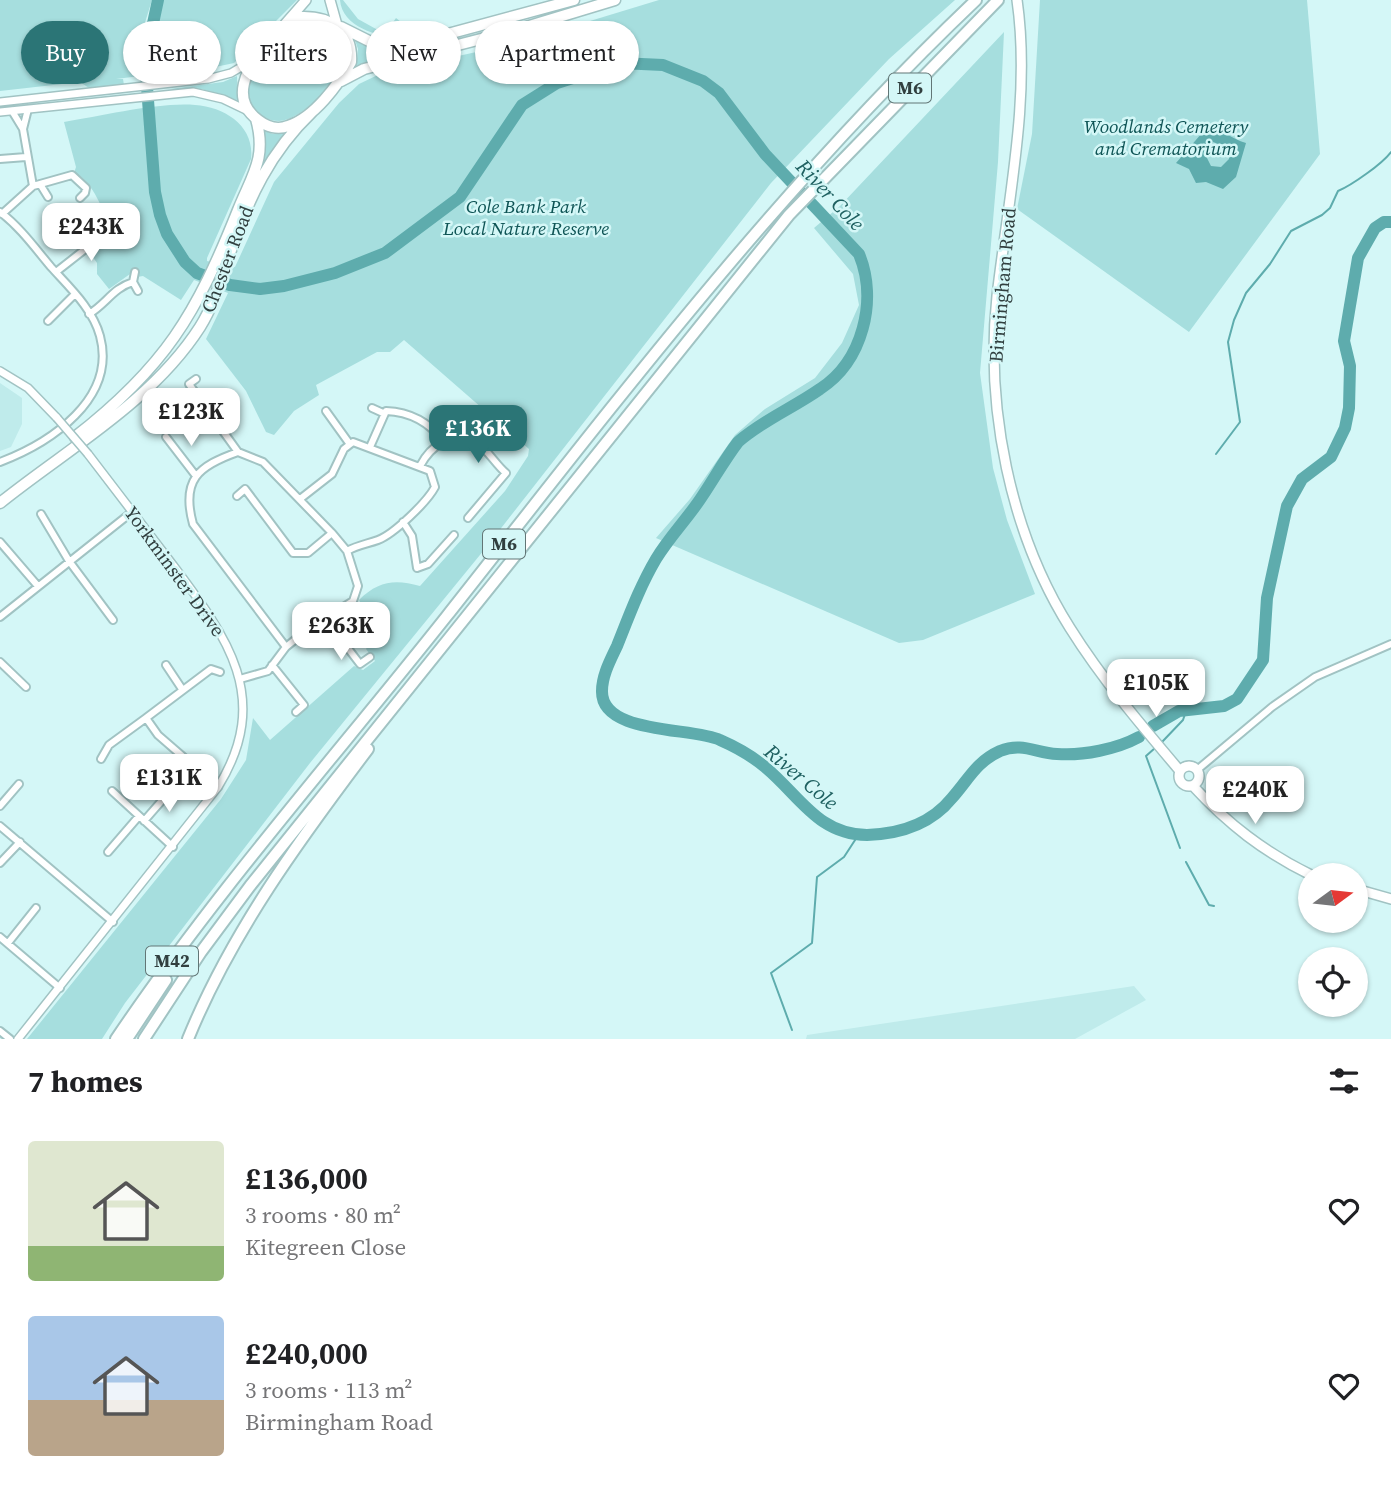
<!DOCTYPE html>
<meta charset="utf-8">
<style>
:root{--surface:#fff;--page:#f2f2f2;--text:#202124;--muted:#757577;--accent:#2b7576}
body{margin:0;font-family:"Source Serif 4",serif;background:var(--page);color:var(--text);height:100vh;display:flex;flex-direction:column;font-size:26px;white-space:nowrap}
*{box-sizing:border-box;margin:0}
p{font-size:23px;color:var(--muted)}
.icon{flex:none;width:38px;height:38px;fill:none;stroke:currentColor;stroke-width:2;stroke-linecap:round;stroke-linejoin:round}
.map{position:relative;height:1039px;overflow:hidden}
.drawer{display:flex;flex-direction:column;background:var(--surface);flex:1}
.drawer>*{flex:none}
.hud{position:absolute;left:21px;top:21px;width:700px;height:63px;display:flex;gap:14px}
.needle{width:46px;rotate:75deg}
.fabs{position:absolute;left:1298px;top:863px;display:grid;gap:14px}
.fabs a{display:grid;place-items:center;width:70px;height:70px;border-radius:50%;background:var(--surface);box-shadow:0 2px 5px #0004;font-size:35px}
.price{position:absolute;translate:-50% -60px;padding:0 16px;border-radius:14px;background:#fff;color:#222;font-size:23px;line-height:46px;filter:drop-shadow(0 2px 4px #0008)}
.price::after{content:'';position:absolute;left:50%;top:42px;width:21px;height:16px;margin-left:-10px;background:inherit;clip-path:polygon(0 0,100% 0,50% 100%)}
.price.selected{background:var(--accent);color:#fff}
ul{padding:0;list-style:none}
li{display:flex;align-items:center;gap:21px;height:175px;padding:0 28px}
li span{display:grid;place-items:center;flex:none;width:196px;height:140px;border-radius:7px;color:#555}
li>.icon{margin-inline-start:auto}
span .icon{width:84px;height:84px;fill:#fffc;stroke-width:1}
li b{font-size:30px}
h2{display:flex;justify-content:space-between;align-items:center;height:84px;padding:0 28px;font-size:30px}
.pill{padding:0 24px;border-radius:32px;background:var(--surface);box-shadow:0 2px 5px #0004;font-size:24px;line-height:63px}
.pill.selected{background:var(--accent);color:#fff}
.map>svg:first-child{display:block}
.built{fill:#bfebeb}
.green{fill:#a6dede}
.water{fill:#5eacad;fill-rule:evenodd}
.lines{fill:none;stroke-linecap:round;stroke-linejoin:round}
.stream{stroke:#5eacad;stroke-width:2}
.river{stroke:#5eacad;stroke-width:12}
.minor-casing{stroke:#a1c3c3;stroke-width:10}
.tertiary-casing{stroke:#a1c3c3;stroke-width:10}
.secondary-casing{stroke:#a1c3c3;stroke-width:12}
.trunk-casing{stroke:#a1c3c3;stroke-width:13}
.motorway-casing{stroke:#a1c3c3;stroke-width:14}
.minor{stroke:#fff;stroke-width:6}
.tertiary{stroke:#fff;stroke-width:7}
.secondary{stroke:#fff;stroke-width:9}
.trunk{stroke:#fff;stroke-width:10}
.motorway{stroke:#fff;stroke-width:10}
.tertiary-bridge-casing{stroke:#a1c3c3;stroke-width:10;stroke-linecap:butt}
.tertiary-bridge{stroke:#fff;stroke-width:7}
.labels{text-anchor:middle;stroke-width:5;stroke-linejoin:round;paint-order:stroke}
.shield{fill:#d4f7f7;stroke:#627676;stroke-width:2}
.shield-label{font-size:18px;font-weight:bold;fill:#313f3f}
.park-label{font-size:19px;font-style:italic;fill:#0e5455;stroke:#d4f7f7}
.street-label{font-size:19px;fill:#313f3f;stroke:#d4f7f7}
.water-label{font-size:21px;font-style:italic;fill:#1f6161;stroke:#d4f7f7}
</style>
<div class="map">
<svg width="1391" height="1039" viewBox="0 0 1391 1039">
<rect width="100%" height="100%" fill="#d4f7f7"/>
<path class="built" d="M0,383L22,398V424L11,447L0,451Z
M1134,986L1146,1000L1075,1039H806L807,1035Z"/>
<path class="green" d="M0,0H152L143,29L140,76L116,79H123L124,85L89,88L80,82L0,91Z
M162,0H297L234,63L206,69L150,75V48Z
M340,0H343L358,19L385,34L396,18L411,30L404,37C381,38 342,28 340,0Z
M659,0H955L889,59L771,183L484,550L310,763L125,1003L102,1039H27L221,799L246,760L253,718L270,740L354,666L363,670L375,661L366,649L377,631L359,600C378,581 395,579 420,586L505,491L528,456L529,449L404,340L390,352H377L316,385L319,395L294,411L274,435L266,432L246,391L206,339L228,293L194,280L181,300L143,276L137,277V269L109,289L97,274V263L90,253L111,232C105,214 93,180 74,173L76,167L64,122C102,116 159,102 195,105C226,107 255,127 251,159L207,258V261L235,267L274,182L339,103L359,84L382,73L521,42Z
M1040,0H1307L1320,154L1189,332L1017,209L1032,134Z
M311,22C388,33 312,120 279,121C270,121 260,117 255,110C230,79 283,28 311,22Z
M1004,32L998,162L980,373L993,468L1007,520L1035,594L923,640L899,643L656,538L690,499L735,435L765,409L815,378L842,343L859,305L853,274L814,228L840,206Z
M355,40L373,48L405,51L356,68L358,49Z
M237,76L238,103L202,89H170L223,82Z
M263,130L273,134L288,133L247,199C256,176 268,155 263,130Z"/>
<path class="water" d="M1208,126C1223,129 1231,139 1246,143L1236,177L1223,189L1206,182L1196,183L1189,169L1176,163ZM1213,142L1229,148V159L1221,167L1211,166L1206,156L1207,148Z"/>
<g class="lines">
<path class="stream" d="M1216,454L1240,422L1228,342L1234,320L1246,293L1270,264L1291,231L1322,215L1330,208L1338,191C1352,185 1382,164 1391,152
M1162,742L1183,720L1186,711
M1155,748L1146,756L1180,848
M1186,862L1209,905L1214,906
M792,1030L771,973L812,943L817,877L844,857L859,834"/>
<path class="river" d="M158,0L145,61L155,192L160,215L167,234L185,262L197,273L230,285L260,289L284,286L335,273L385,253L460,197L522,105L557,83L620,63L663,65L703,81L719,93L765,154L859,254C878,300 863,361 820,389C793,408 763,420 738,442C725,459 715,477 703,495C689,517 670,536 656,559C640,586 629,616 617,646C611,659 602,675 602,691C601,735 694,727 720,740C736,747 752,756 765,767C799,795 818,835 867,835C899,834 931,824 952,798C969,779 976,762 1000,751C1022,742 1036,753 1057,754C1083,756 1117,749 1139,737
M1153,726L1179,711L1224,706L1237,699L1263,660L1267,598L1287,506L1302,479L1331,457L1345,428L1349,408L1350,366L1344,341L1358,258L1375,228L1384,222H1391"/>
<g class="minor-casing">
<path id="minor" d="M12,111L23,129L33,186
M23,129L28,109
M0,159L26,157
M40,184L48,197
M0,212C20,227 35,248 51,267C69,287 93,309 100,336C117,399 50,443 0,462
M2,214L33,186L72,175L86,188L85,193L80,198
M104,224L113,240
M56,272L107,232
M135,272L133,282L138,291
M89,314C106,304 113,288 133,282
M48,321L75,294
M196,379L189,384L238,452
M372,408L383,413
M326,411L349,443
M166,437L196,476
M457,437L460,423
M370,447L386,411C410,412 429,422 443,441
M420,466C430,447 452,429 475,442C487,448 495,464 506,473L468,518
M237,496L245,489L293,553H308L332,533
M300,499L332,474L344,449L353,442L430,471L435,487C427,502 394,534 378,540C367,544 358,545 347,551
M41,514L69,561L113,620
M403,522L412,536L417,568L428,564L454,535
M0,542L37,585
M0,617L132,512
M324,617L360,664L370,657
M0,662L26,687
M166,665L182,689
M272,665L304,705L296,712
M240,679L268,671L286,647L307,630L353,601L358,586L347,551L332,533L263,462L238,452C198,466 181,480 193,524L286,647
M101,759L109,745L146,718
M1197,770L1272,707L1315,677L1391,644
M218,787L158,735L146,718L211,669L220,672
M112,791L173,847
M0,806L19,784
M144,821L172,789
M0,826L113,922
M108,852L139,816
M0,863L20,842
M0,937L60,988
M8,943L36,908
M0,1031L10,1039"/>
</g>
<g class="tertiary-casing">
<path id="tertiary" d="M0,102L208,79L231,73L253,60
M0,112L193,92L223,99L246,110
M0,371L28,388L57,418
M18,1039L218,787C273,698 227,637 173,565C145,528 116,491 88,454"/>
</g>
<g class="secondary-casing">
<path id="secondary" d="M330,0L337,25
M1017,0C1031,97 1008,200 997,296C985,407 1010,533 1070,628C1102,679 1141,725 1180,771
M285,24L306,0
M1179 776a10 10 0 1 1 20 0a10 10 0 1 1-20 0Z
M1193,786C1228,824 1264,852 1311,875
M1356,889L1391,899"/>
</g>
<g class="trunk-casing">
<path id="trunk" d="M301,17C330,16 353,30 351,62C338,85 314,118 288,126C278,130 267,127 258,120C230,99 246,69 265,47C276,33 285,24 301,17Z
M341,27L375,44L407,45L574,0
M341,81L364,69L516,30L615,0
M75,437C165,367 196,315 238,210C252,175 267,158 256,119
M0,503C67,449 152,402 200,327C214,305 221,279 230,253C248,199 270,152 312,112"/>
</g>
<g class="motorway-casing">
<path id="motorway" d="M116,1039C216,891 335,757 446,617C614,404 779,187 976,0
M127,1039L166,980
M144,1039L201,952L250,886L789,215L998,0
M188,1039C231,933 300,839 368,749"/>
</g>
<use href="#minor" class="minor"/>
<use href="#tertiary" class="tertiary"/>
<use href="#secondary" class="secondary"/>
<use href="#trunk" class="trunk"/>
<use href="#motorway" class="motorway"/>
<g class="tertiary-bridge-casing">
<path id="tertiary-bridge" d="M57,418L88,454"/>
</g>
<use href="#tertiary-bridge" class="tertiary-bridge"/>
</g>
<g class="labels">
<g class="shield">
<rect x="889" y="73.5" width="42" height="29" rx="5"/>
<rect x="483" y="529.5" width="42" height="29" rx="5"/>
<rect x="146" y="946.5" width="52" height="29" rx="5"/>
</g>
<g class="shield-label">
<text x="910" y="94">M6</text>
<text x="504" y="550">M6</text>
<text x="172" y="967">M42</text>
</g>
<g class="park-label">
<text x="1166" y="133">Woodlands Cemetery<tspan x="1166" dy="22">and Crematorium</tspan></text>
<text x="526" y="213">Cole Bank Park<tspan x="526" dy="22">Local Nature Reserve</tspan></text>
</g>
<g class="street-label">
<text transform="translate(227 259) rotate(-69)" y="7">Chester Road</text>
<text transform="translate(1002 285) rotate(-85)" y="7">Birmingham Road</text>
<text transform="translate(175 571) rotate(54)" y="7">Yorkminster Drive</text>
</g>
<g class="water-label">
<text transform="translate(830 195) rotate(47)" y="7">River Cole</text>
<text transform="translate(801 777) rotate(40)" y="7">River Cole</text>
</g>
</g>
</svg>
<div class="fabs">
<a><svg class="needle" viewBox="-14 -14 28 28"><path d="M0-13l5 13h-10z" fill="#e53935"/><path d="M0 13l5-13h-10z" fill="#757577"/></svg></a>
<a><svg class="icon" aria-label="locate" viewBox="0 0 24 24"><circle cx="12" cy="12" r="6"/><path d="M12 2v4M12 18v4M2 12h4M18 12h4"/></svg></a>
</div>
<b class="price" style="left:91px;top:263px">£243K</b>
<b class="price" style="left:191px;top:448px">£123K</b>
<b class="price selected" style="left:478px;top:465px">£136K</b>
<b class="price" style="left:341px;top:662px">£263K</b>
<b class="price" style="left:1156px;top:719px">£105K</b>
<b class="price" style="left:169px;top:814px">£131K</b>
<b class="price" style="left:1255px;top:826px">£240K</b>
<div class="hud">
<a class="pill selected">Buy</a>
<a class="pill">Rent</a>
<a class="pill">Filters</a>
<a class="pill">New</a>
<a class="pill">Apartment</a>
</div>
</div>
<section class="drawer">
<h2>7 homes<svg class="icon" aria-label="filters" viewBox="0 0 24 24"><path d="M4 7h16M4 17h16"/><circle cx="9" cy="7" r="2"/><circle cx="15" cy="17" r="2"/></svg></h2>
<ul>
<li><span style="background:linear-gradient(#dfe7d0 75%,#8fb573 0)"><svg class="icon" aria-label="home" viewBox="0 0 24 24"><path d="M3 11l9-7 9 7M6 9v11h12V9"/></svg></span><div><b>£136,000</b><p>3 rooms · 80 m²</p><p>Kitegreen Close</p></div><svg class="icon" aria-label="heart" viewBox="0 0 24 24"><path d="M12 20l-8-8c-3-5 5-10 8-4 3-6 11-1 8 4z"/></svg></li>
<li><span style="background:linear-gradient(#a9c7e8 60%,#b9a48a 0)"><svg class="icon" aria-label="home" viewBox="0 0 24 24"><path d="M3 11l9-7 9 7M6 9v11h12V9"/></svg></span><div><b>£240,000</b><p>3 rooms · 113 m²</p><p>Birmingham Road</p></div><svg class="icon" aria-label="heart" viewBox="0 0 24 24"><path d="M12 20l-8-8c-3-5 5-10 8-4 3-6 11-1 8 4z"/></svg></li>
</ul>
</section>
